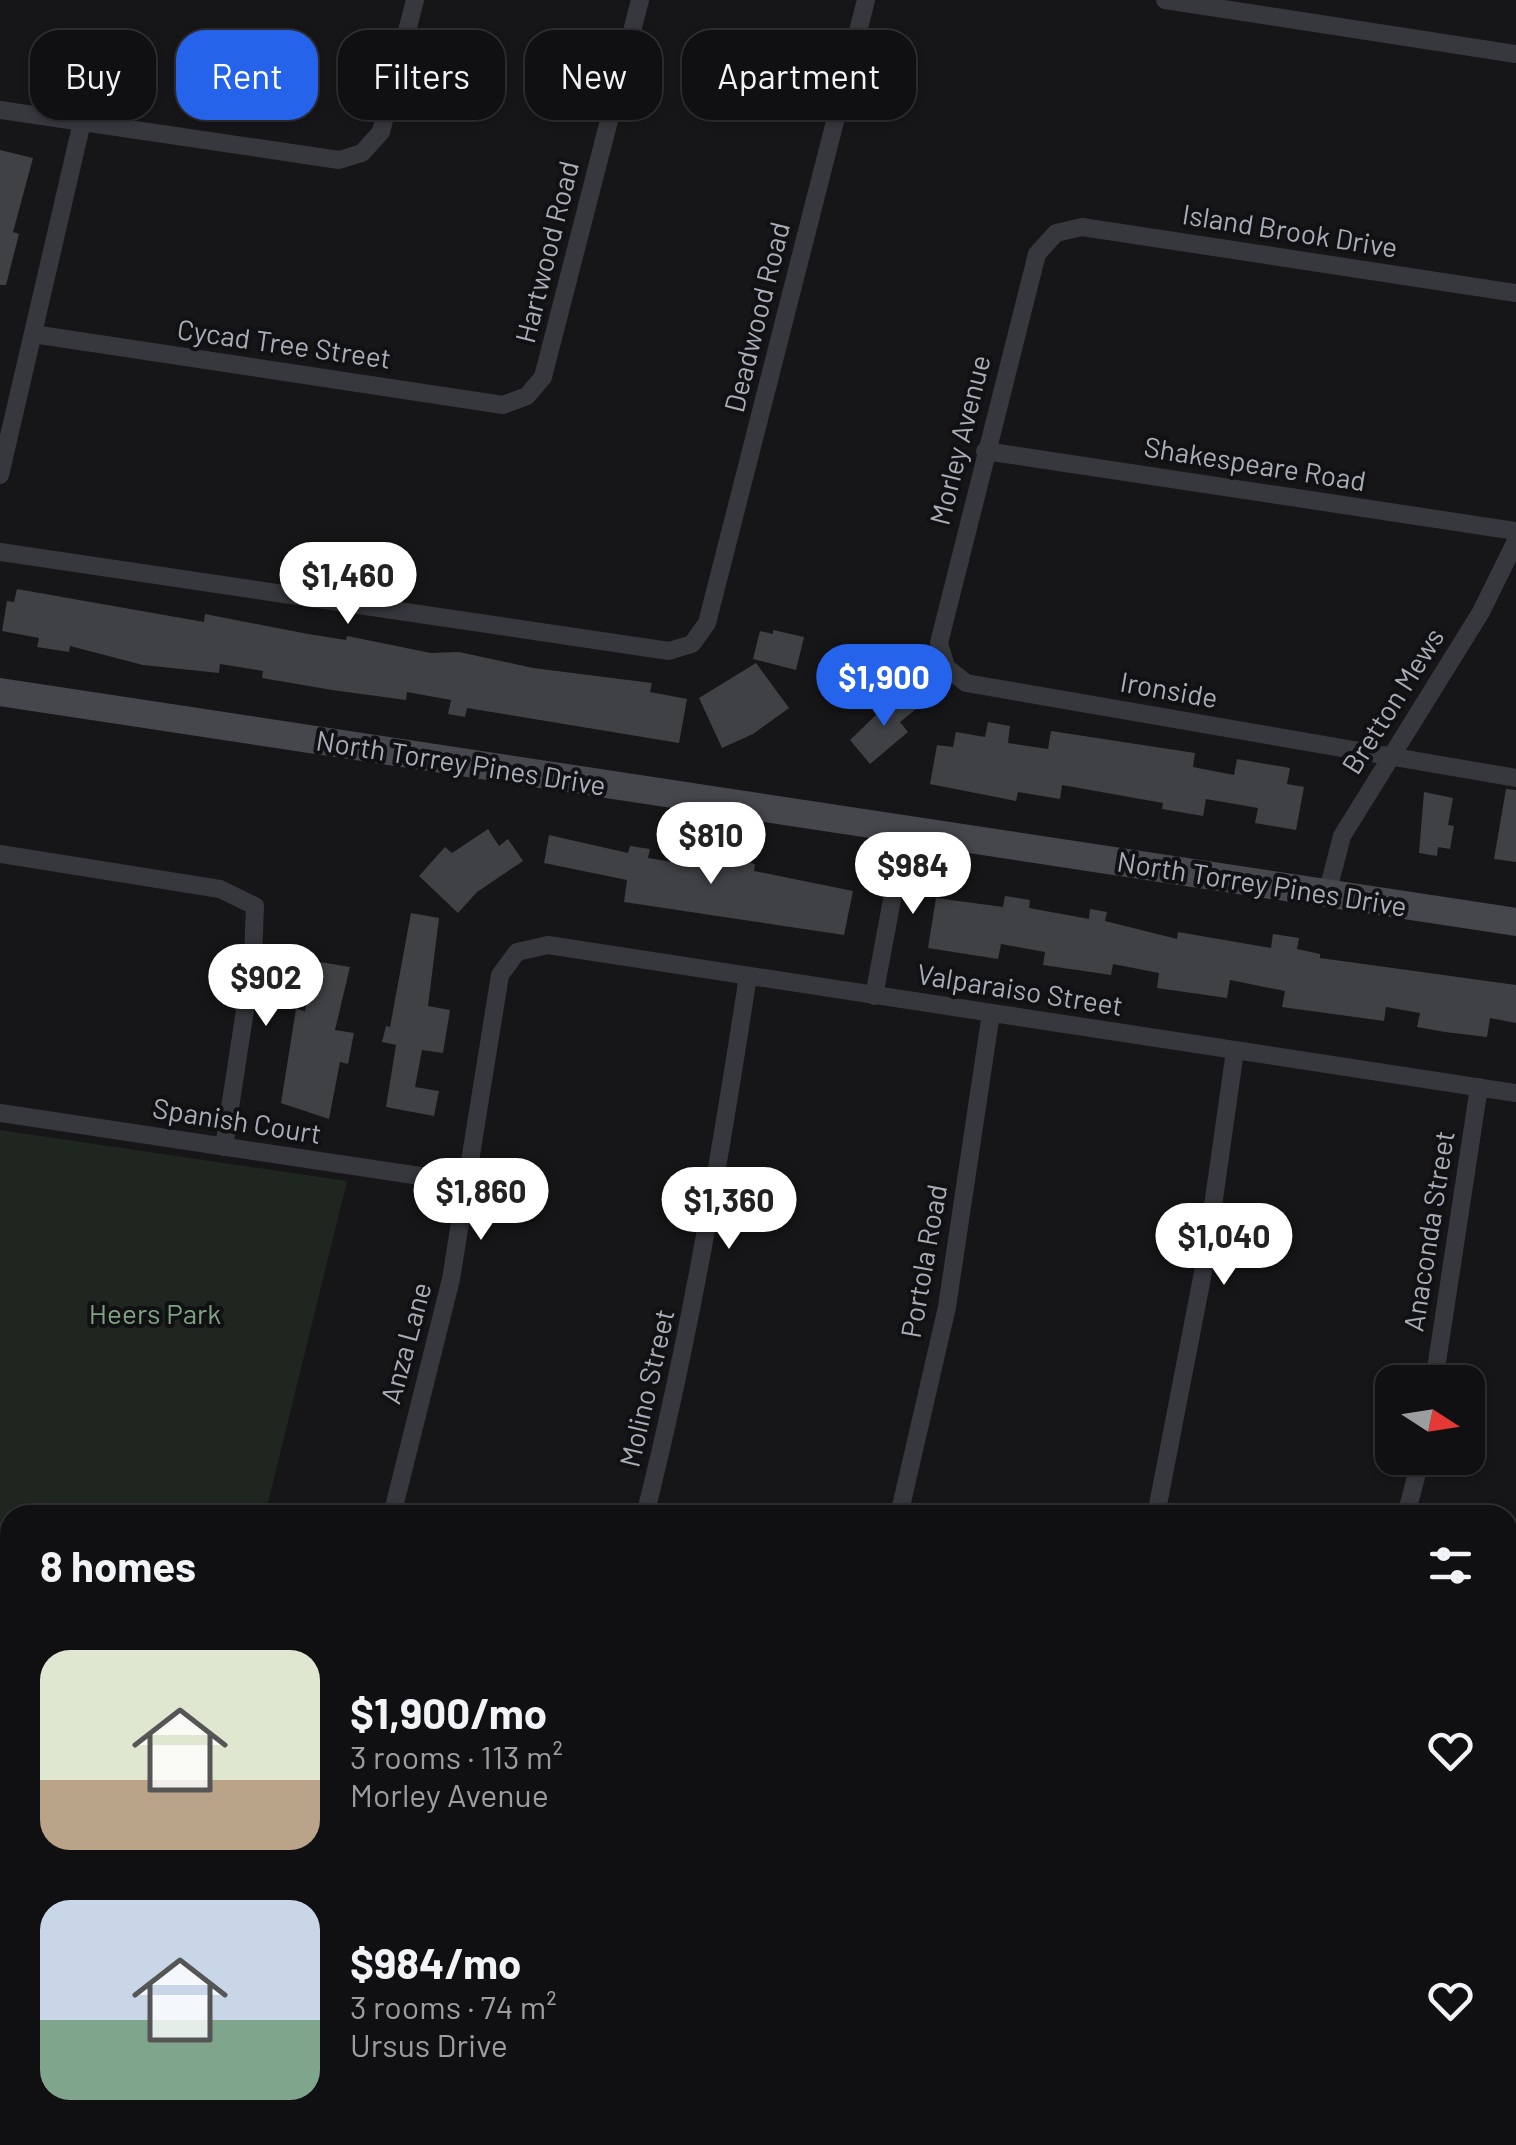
<!DOCTYPE html>
<meta charset="utf-8">
<style>
:root{--surface:#101012;--page:#1e1e20;--text:#f1f3f6;--muted:#9c9d9f;--line:#303032;--accent:#2563eb}
body{margin:0;font-family:Barlow,sans-serif;background:var(--page);color:var(--text);height:100vh;display:flex;flex-direction:column;font-size:38px;white-space:nowrap}
*{box-sizing:border-box;margin:0}
p{font-size:32px;color:var(--muted)}
.icon{flex:none;width:55px;height:55px;fill:none;stroke:currentColor;stroke-width:2;stroke-linecap:round;stroke-linejoin:round}
.map{position:relative;flex:1;overflow:hidden}
.side{position:absolute;left:0px;top:1505px;width:1518px;height:640px;display:flex;flex-direction:column;background:var(--surface);border-radius:30px 30px 0 0;box-shadow:0 2px 8px #0004,0 0 0 2px var(--line)}
.side>*{flex:none}
.top-card{position:absolute;left:30px;top:30px;width:1000px;height:90px;display:flex;gap:20px}
.needle{width:65px;rotate:102deg}
.fabs{position:absolute;left:1375px;top:1365px;display:grid;gap:20px}
.fabs a{display:grid;place-items:center;width:110px;height:110px;border-radius:20px;background:var(--surface);box-shadow:0 2px 8px #0004,0 0 0 2px var(--line);font-size:50px}
.price{position:absolute;translate:-50% -85px;padding:0 22px;border-radius:35px;background:#fff;color:#222;font-size:32px;line-height:65px;filter:drop-shadow(0 2px 5px #0008)}
.price::after{content:'';position:absolute;left:50%;top:60px;width:30px;height:22px;margin-left:-15px;background:inherit;clip-path:polygon(0 0,100% 0,50% 100%)}
.price.on{background:var(--accent);color:#fff}
ul{padding:0;list-style:none}
li{display:flex;align-items:center;gap:30px;height:250px;padding:0 40px}
li span{display:grid;place-items:center;flex:none;width:280px;height:200px;border-radius:30px;color:#555}
li>.icon{margin-inline-start:auto}
span .icon{width:120px;height:120px;fill:#fffc;stroke-width:1}
li b{font-size:42px}
h2{display:flex;justify-content:space-between;align-items:center;height:120px;padding:0 40px;font-size:42px}
.tag{padding:0 35px;border-radius:30px;background:var(--surface);box-shadow:0 2px 8px #0004,0 0 0 2px var(--line);font-size:35px;line-height:90px}
.tag.on{background:var(--accent);color:#fff}
.map>svg:first-child{display:block}
.built{fill:#222225}
.green{fill:#1e261f}
.building{fill:#404145}
.lines{fill:none;stroke-linecap:round;stroke-linejoin:round}
.lane{stroke:#37383d;stroke-width:9}
.street{stroke:#37383d;stroke-width:18}
.secondary{stroke:#45474d;stroke-width:28}
.labels{text-anchor:middle;stroke-width:8;stroke-linejoin:round;paint-order:stroke}
.street-label{font-size:28px;fill:#a8adb8;stroke:#111113}
.park-label{font-size:28px;fill:#7fa381;stroke:#111113}
</style>
<div class="map">
<svg width="1516" height="2145" viewBox="0 0 1516 2145">
<rect width="100%" height="100%" fill="#161618"/>
<path class="built" d="M0,2007L10,2008V2135H109L107,2145H0Z"/>
<path class="green" d="M0,1130L347,1181L265,1515H10V1537L0,1534Z"/>
<path class="building" d="M0,150L33,158L13,232L19,234L6,285H0Z
M17,589L204,622L205,614L308,634L346,640L347,636L431,653L459,652L533,668L652,683L650,692L687,699L679,743L467,708L465,717L448,714L451,700L407,692L406,700L332,690L262,678L263,671L220,664L219,673L143,665L70,646L69,652L37,647L39,638L2,631L7,601L14,602Z
M773,630L804,637L796,670L753,659L760,631L773,634Z
M867,656L871,669L891,662L898,684L836,703L825,669Z
M756,663L789,708L753,734L722,748L699,698Z
M901,691L916,709L900,722L908,732L870,764L850,740Z
M988,722L1010,726L1008,743L1048,749L1051,731L1195,753L1193,767L1234,775L1237,759L1290,768L1287,784L1304,787L1296,830L1255,823L1258,808L1206,799L1203,816L1162,809L1163,803L1062,785L1060,799L1018,792L1016,801L930,784L937,745L953,747L956,732L985,737Z
M1506,789L1516,790V862L1494,859Z
M1424,792L1453,798L1448,825L1454,826L1450,849L1438,847L1437,856L1419,853Z
M488,829L499,846L508,839L523,861L477,892L458,913L419,876L445,847L452,853Z
M549,835L628,853L630,846L650,849L648,858L709,868L712,856L755,864L754,871L853,891L844,935L624,902L627,880L544,863Z
M1005,896L1030,900L1029,908L1089,919L1090,909L1107,912L1105,921L1177,939L1178,932L1271,948L1273,934L1299,938L1297,949L1320,954V958L1516,985V1023L1490,1018L1487,1037L1445,1032L1417,1027L1420,1013L1386,1007L1384,1021L1282,1007L1285,991L1230,980L1227,998L1157,988L1159,973L1113,964L1111,975L1043,965L1045,952L1001,944L998,959L928,948L936,898L1003,907Z
M411,913L439,918L428,1006L450,1010L443,1053L422,1050L415,1087L439,1091L434,1116L386,1107L396,1045L382,1042L386,1026L390,1027Z
M314,961L350,967L335,1030L354,1033L348,1064L340,1062L329,1119L281,1103L296,1009L305,1011Z"/>
<g class="lines">
<path class="lane" d="M117,2145L119,2135
M496,2145L498,2135
M673,2145L675,2135"/>
<path class="street" d="M1165,0L1516,54
M0,110L339,160L362,153L381,132L415,0
M1516,293L1082,227L1056,233L1037,254L939,643L946,667L966,683L1516,778
M33,334L503,405L527,396L543,377L640,0
M985,451L1516,531
M0,475L82,122
M0,552L669,651L692,644L707,623L866,0
M0,854L220,889L255,906L253,958L224,1147
M1327,894L1342,836L1481,612L1516,541
M874,996L905,830
M0,1113L467,1183
M1434,1382L1479,1087
M392,1515L451,1279L500,975L517,952L548,945L1516,1093
M645,1515C690,1337 720,1158 748,976
M899,1515L947,1307L991,1013
M1156,1515L1205,1262L1235,1051
M1406,1515L1421,1458
M0,1567L10,1570
M0,1971L10,1972
M1508,2009L1516,2010
M1385,2135L1448,2145
M435,2145L437,2135
M1049,2145L1052,2135"/>
<path class="secondary" d="M0,692L1516,922"/>
</g>
<g class="labels">
<g class="street-label">
<text transform="translate(1290 231) rotate(9)" y="10">Island Brook Drive</text>
<text transform="translate(547 252) rotate(-76)" y="10">Hartwood Road</text>
<text transform="translate(757 317) rotate(-76)" y="10">Deadwood Road</text>
<text transform="translate(284 344) rotate(8)" y="10">Cycad Tree Street</text>
<text transform="translate(960 440) rotate(-76)" y="10">Morley Avenue</text>
<text transform="translate(1255 464) rotate(9)" y="10">Shakespeare Road</text>
<text transform="translate(1169 690) rotate(10)" y="10">Ironside</text>
<text transform="translate(1393 701) rotate(-58)" y="10">Bretton Mews</text>
<text transform="translate(461 763) rotate(9)" y="10">North Torrey Pines Drive</text>
<text transform="translate(1262 884) rotate(9)" y="10">North Torrey Pines Drive</text>
<text transform="translate(1020 990) rotate(9)" y="10">Valparaiso Street</text>
<text transform="translate(237 1121) rotate(9)" y="10">Spanish Court</text>
<text transform="translate(1429 1231) rotate(-81)" y="10">Anaconda Street</text>
<text transform="translate(924 1261) rotate(-80)" y="10">Portola Road</text>
<text transform="translate(406 1343) rotate(-75)" y="10">Anza Lane</text>
<text transform="translate(647 1388) rotate(-77)" y="10">Molino Street</text>
</g>
<g class="park-label">
<text x="155" y="1324">Heers Park</text>
</g>
</g>
</svg>
<div class="fabs">
<a><svg class="needle" viewBox="-14 -14 28 28"><path d="M0-13l5 13h-10z" fill="#e53935"/><path d="M0 13l5-13h-10z" fill="#9c9d9f"/></svg></a>
</div>
<b class="price" style="left:348px;top:627px">$1,460</b>
<b class="price on" style="left:884px;top:729px">$1,900</b>
<b class="price" style="left:711px;top:887px">$810</b>
<b class="price" style="left:913px;top:917px">$984</b>
<b class="price" style="left:266px;top:1029px">$902</b>
<b class="price" style="left:481px;top:1243px">$1,860</b>
<b class="price" style="left:729px;top:1252px">$1,360</b>
<b class="price" style="left:1224px;top:1288px">$1,040</b>
<div class="top-card">
<a class="tag">Buy</a>
<a class="tag on">Rent</a>
<a class="tag">Filters</a>
<a class="tag">New</a>
<a class="tag">Apartment</a>
</div>
<section class="side">
<h2>8 homes<svg class="icon" aria-label="filters" viewBox="0 0 24 24"><path d="M4 7h16M4 17h16"/><circle cx="9" cy="7" r="2"/><circle cx="15" cy="17" r="2"/></svg></h2>
<ul>
<li><span style="background:linear-gradient(#dfe7d0 65%,#b9a48a 0)"><svg class="icon" aria-label="home" viewBox="0 0 24 24"><path d="M3 11l9-7 9 7M6 9v11h12V9"/></svg></span><div><b>$1,900/mo</b><p>3 rooms · 113 m²</p><p>Morley Avenue</p></div><svg class="icon" aria-label="heart" viewBox="0 0 24 24"><path d="M12 20l-8-8c-3-5 5-10 8-4 3-6 11-1 8 4z"/></svg></li>
<li><span style="background:linear-gradient(#c9d6e8 60%,#7fa58c 0)"><svg class="icon" aria-label="home" viewBox="0 0 24 24"><path d="M3 11l9-7 9 7M6 9v11h12V9"/></svg></span><div><b>$984/mo</b><p>3 rooms · 74 m²</p><p>Ursus Drive</p></div><svg class="icon" aria-label="heart" viewBox="0 0 24 24"><path d="M12 20l-8-8c-3-5 5-10 8-4 3-6 11-1 8 4z"/></svg></li>
</ul>
</section>
</div>
